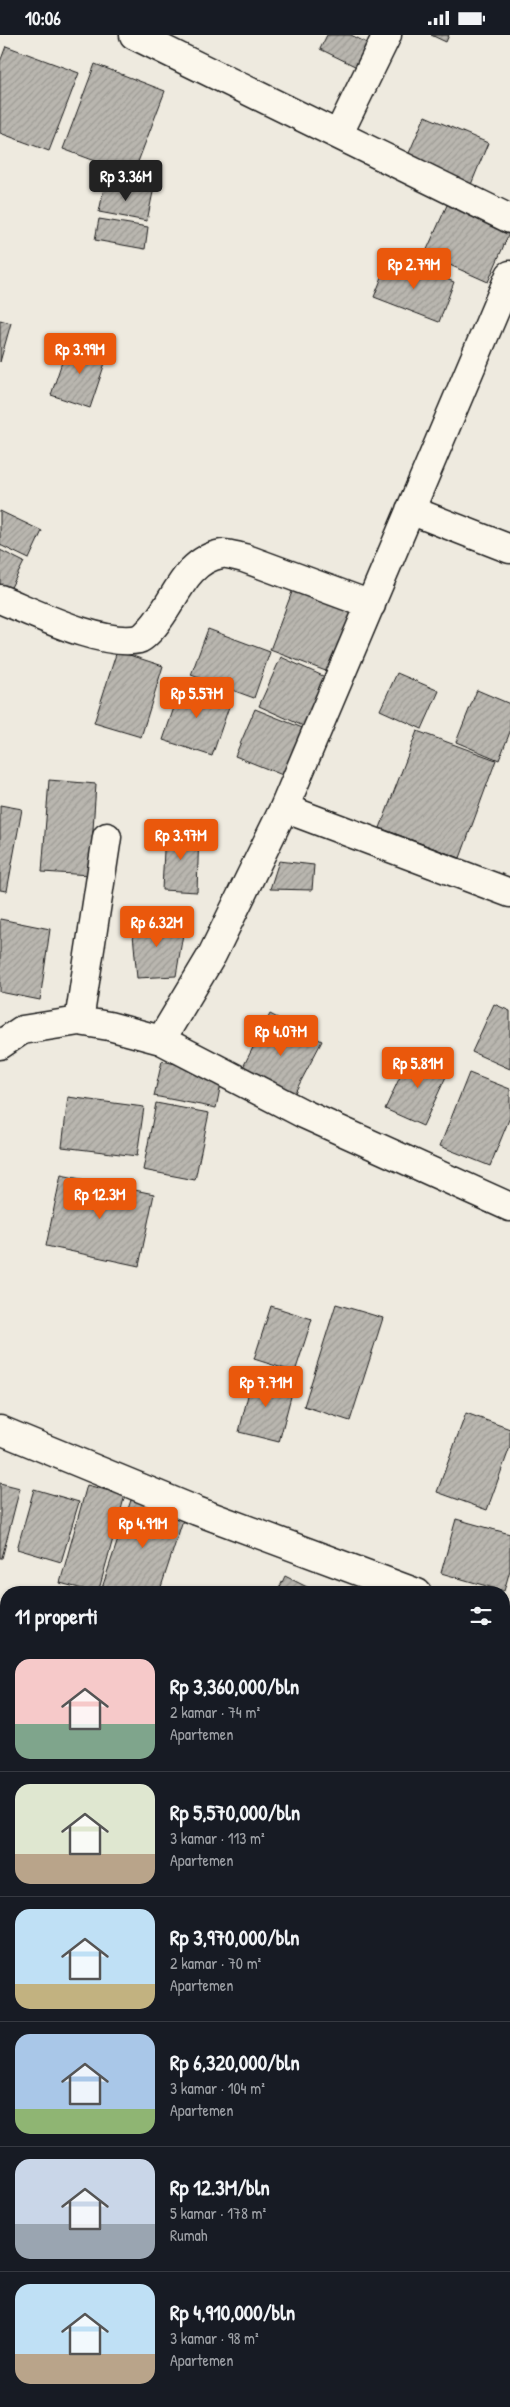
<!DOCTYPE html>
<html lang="id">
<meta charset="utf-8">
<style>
:root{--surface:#171b24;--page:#20242c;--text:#f1f3f6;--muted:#9ea1a6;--line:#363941;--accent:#ea580c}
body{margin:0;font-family:"Patrick Hand",sans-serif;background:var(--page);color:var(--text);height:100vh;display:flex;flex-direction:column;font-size:19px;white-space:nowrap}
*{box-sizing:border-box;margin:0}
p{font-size:16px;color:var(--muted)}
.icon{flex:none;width:28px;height:28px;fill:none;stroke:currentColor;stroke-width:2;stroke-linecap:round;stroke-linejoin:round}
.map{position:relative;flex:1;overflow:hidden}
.panel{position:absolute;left:0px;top:1551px;width:510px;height:821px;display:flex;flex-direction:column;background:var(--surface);border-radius:20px 20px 0 0;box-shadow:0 1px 4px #0004}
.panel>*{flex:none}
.price{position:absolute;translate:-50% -42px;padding:0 11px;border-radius:5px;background:var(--accent);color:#fff;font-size:16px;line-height:32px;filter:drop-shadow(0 1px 2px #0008)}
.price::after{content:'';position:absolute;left:50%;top:30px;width:15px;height:11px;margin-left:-8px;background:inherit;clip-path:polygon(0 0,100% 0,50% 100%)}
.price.on{background:#222;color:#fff}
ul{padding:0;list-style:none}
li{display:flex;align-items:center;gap:15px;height:125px;padding:0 15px}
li+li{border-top:1px solid var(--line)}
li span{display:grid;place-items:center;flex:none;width:140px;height:100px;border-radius:15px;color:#555}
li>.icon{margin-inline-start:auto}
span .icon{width:60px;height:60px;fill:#fffc;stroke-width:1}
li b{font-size:21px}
h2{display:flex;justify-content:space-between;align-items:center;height:60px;padding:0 15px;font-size:21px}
.status{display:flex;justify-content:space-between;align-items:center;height:35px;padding:0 25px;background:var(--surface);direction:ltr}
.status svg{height:14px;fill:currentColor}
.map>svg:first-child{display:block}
.building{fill:url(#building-hatch);stroke:#1c1c1c}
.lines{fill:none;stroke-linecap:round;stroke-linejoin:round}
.street-casing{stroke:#1c1c1c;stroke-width:31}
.street{stroke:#fbf7ec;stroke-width:28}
</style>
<div class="status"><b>10:06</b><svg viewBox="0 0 49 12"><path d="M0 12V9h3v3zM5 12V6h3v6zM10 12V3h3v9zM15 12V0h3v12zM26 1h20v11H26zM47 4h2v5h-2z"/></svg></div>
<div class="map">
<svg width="510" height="2372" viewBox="0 0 510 2372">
<defs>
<pattern id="building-hatch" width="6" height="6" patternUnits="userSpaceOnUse" patternTransform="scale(1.25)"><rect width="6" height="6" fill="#b9b6af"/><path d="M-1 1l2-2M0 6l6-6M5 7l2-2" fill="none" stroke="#9e9c96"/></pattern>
</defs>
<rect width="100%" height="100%" fill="#eeeadf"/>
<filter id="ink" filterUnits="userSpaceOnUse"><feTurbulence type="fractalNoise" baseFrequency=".02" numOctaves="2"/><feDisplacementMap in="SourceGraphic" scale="10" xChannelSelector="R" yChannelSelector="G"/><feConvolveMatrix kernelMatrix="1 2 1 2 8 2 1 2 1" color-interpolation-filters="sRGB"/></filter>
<g filter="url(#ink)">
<path class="building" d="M327,0H351L375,12L363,35L320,14Z
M431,0H449L446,7Z
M6,11L79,38L49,116L0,98V27Z
M95,29L165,56L133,140L63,114Z
M425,81L488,108L470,152L406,125Z
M105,148L153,157L147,186L99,177Z
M452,159L510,196L488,247L425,219Z
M99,184L148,192L145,214L95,205Z
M390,222L454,247L439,287L374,262Z
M0,285L11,288L0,327Z
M69,306L108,319L90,373L51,360Z
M0,476L42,496L29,524L0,510Z
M0,515L24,527L5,564L0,562Z
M295,549L356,572L331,638L270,615Z
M208,594L270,617L254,663L191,640Z
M117,616L163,631L141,702L94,688Z
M281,622L334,646L312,695L259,671Z
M397,638L439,656L422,694L380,675Z
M183,646L232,663L212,721L163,705Z
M477,655L510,669V697L499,725L456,707Z
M255,674L310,696L290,743L235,721Z
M417,696L496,725L460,823L380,793Z
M49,745L96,749L90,840L42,837Z
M0,770L22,774L7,856L0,855Z
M165,795L199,796L197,857L162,855Z
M279,826L314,830L312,855L270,854Z
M0,884L50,894L40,965L0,957Z
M185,887L176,941L137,943L132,888Z
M494,969L510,976V1034L472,1017Z
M270,979L322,1006L291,1065L240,1038Z
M412,1016L450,1033L423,1091L385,1074Z
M162,1026L223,1039L216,1073L154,1061Z
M469,1038L510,1054V1082L490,1131L440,1111Z
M68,1062L144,1072L137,1121L62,1112Z
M156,1068L209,1078L195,1145L143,1135Z
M61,1140L154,1159L139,1231L46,1211Z
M336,1269L383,1283L350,1386L304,1371Z
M271,1271L312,1284L295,1337L254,1324Z
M253,1340L294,1350L279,1407L239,1397Z
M466,1378L510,1394V1412L487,1475L437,1457Z
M0,1448L20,1453L2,1523H0Z
M87,1450L125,1460L98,1558L60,1548Z
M34,1454L79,1467L61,1527L17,1514Z
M132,1462L185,1479L159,1558H116L102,1553Z
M456,1484L510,1499V1535L504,1556L441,1538Z
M285,1541L319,1558H277Z
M0,1825L6,1827V1903L0,1901Z
M504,2155H510V2224L504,2223Z
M0,2166L6,2169V2209L0,2205Z
M0,2217L6,2219V2263L0,2261Z
M59,2366H64L103,2372H58Z"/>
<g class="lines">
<g class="street-casing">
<path id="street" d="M134,0L510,184
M339,98L387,0
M410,475L510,514
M0,564C35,578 102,612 139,604C143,603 147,598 150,595C174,571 183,525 222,519C228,518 238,522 244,523L371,570
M284,773L510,858
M79,986L107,802
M161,1005L212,920L284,773L510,240
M0,1010L22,995L79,986L109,991L161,1005L304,1079L510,1172
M0,1395L197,1476L417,1558
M504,1594L510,1596
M0,1753L6,1755
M504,1929L510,1845
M504,1951L510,1953
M0,2060L6,2062
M0,2320L6,2316"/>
</g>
<use href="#street" class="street"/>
</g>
</g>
</svg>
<b class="price on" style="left:126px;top:167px">Rp 3.36M</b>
<b class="price" style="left:414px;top:255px">Rp 2.79M</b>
<b class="price" style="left:80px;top:340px">Rp 3.99M</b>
<b class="price" style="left:197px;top:684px">Rp 5.57M</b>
<b class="price" style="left:181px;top:826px">Rp 3.97M</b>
<b class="price" style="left:157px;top:913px">Rp 6.32M</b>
<b class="price" style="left:281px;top:1022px">Rp 4.07M</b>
<b class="price" style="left:418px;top:1054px">Rp 5.81M</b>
<b class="price" style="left:100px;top:1185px">Rp 12.3M</b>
<b class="price" style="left:266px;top:1373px">Rp 7.71M</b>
<b class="price" style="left:143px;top:1514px">Rp 4.91M</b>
<section class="panel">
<h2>11 properti<svg class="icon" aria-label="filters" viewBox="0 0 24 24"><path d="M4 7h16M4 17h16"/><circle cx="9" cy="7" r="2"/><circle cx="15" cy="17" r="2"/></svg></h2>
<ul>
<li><span style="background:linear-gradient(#f6c9c9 65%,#7fa58c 0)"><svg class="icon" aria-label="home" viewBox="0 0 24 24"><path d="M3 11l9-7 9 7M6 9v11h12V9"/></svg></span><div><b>Rp 3,360,000/bln</b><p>2 kamar · 74 m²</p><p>Apartemen</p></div></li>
<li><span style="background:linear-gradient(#dfe7d0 70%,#b9a48a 0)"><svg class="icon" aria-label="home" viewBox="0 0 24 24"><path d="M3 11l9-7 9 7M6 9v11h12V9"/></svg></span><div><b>Rp 5,570,000/bln</b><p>3 kamar · 113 m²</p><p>Apartemen</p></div></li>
<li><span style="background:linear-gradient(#bfe0f5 75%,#c2b280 0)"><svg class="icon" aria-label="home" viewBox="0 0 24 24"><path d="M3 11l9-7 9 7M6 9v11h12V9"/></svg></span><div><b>Rp 3,970,000/bln</b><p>2 kamar · 70 m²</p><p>Apartemen</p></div></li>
<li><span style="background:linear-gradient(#a9c7e8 75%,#8fb573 0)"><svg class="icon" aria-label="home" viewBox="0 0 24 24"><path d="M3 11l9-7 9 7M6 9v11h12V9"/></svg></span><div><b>Rp 6,320,000/bln</b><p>3 kamar · 104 m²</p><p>Apartemen</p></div></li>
<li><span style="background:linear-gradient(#c9d6e8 65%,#9aa5b1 0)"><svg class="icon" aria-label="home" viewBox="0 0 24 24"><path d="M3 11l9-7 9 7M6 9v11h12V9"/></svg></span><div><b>Rp 12.3M/bln</b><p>5 kamar · 178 m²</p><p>Rumah</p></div></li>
<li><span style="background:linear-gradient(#bfe0f5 70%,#b9a48a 0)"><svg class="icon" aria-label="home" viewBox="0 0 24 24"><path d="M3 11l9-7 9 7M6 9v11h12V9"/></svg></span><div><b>Rp 4,910,000/bln</b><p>3 kamar · 98 m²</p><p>Apartemen</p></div></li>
</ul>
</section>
</div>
